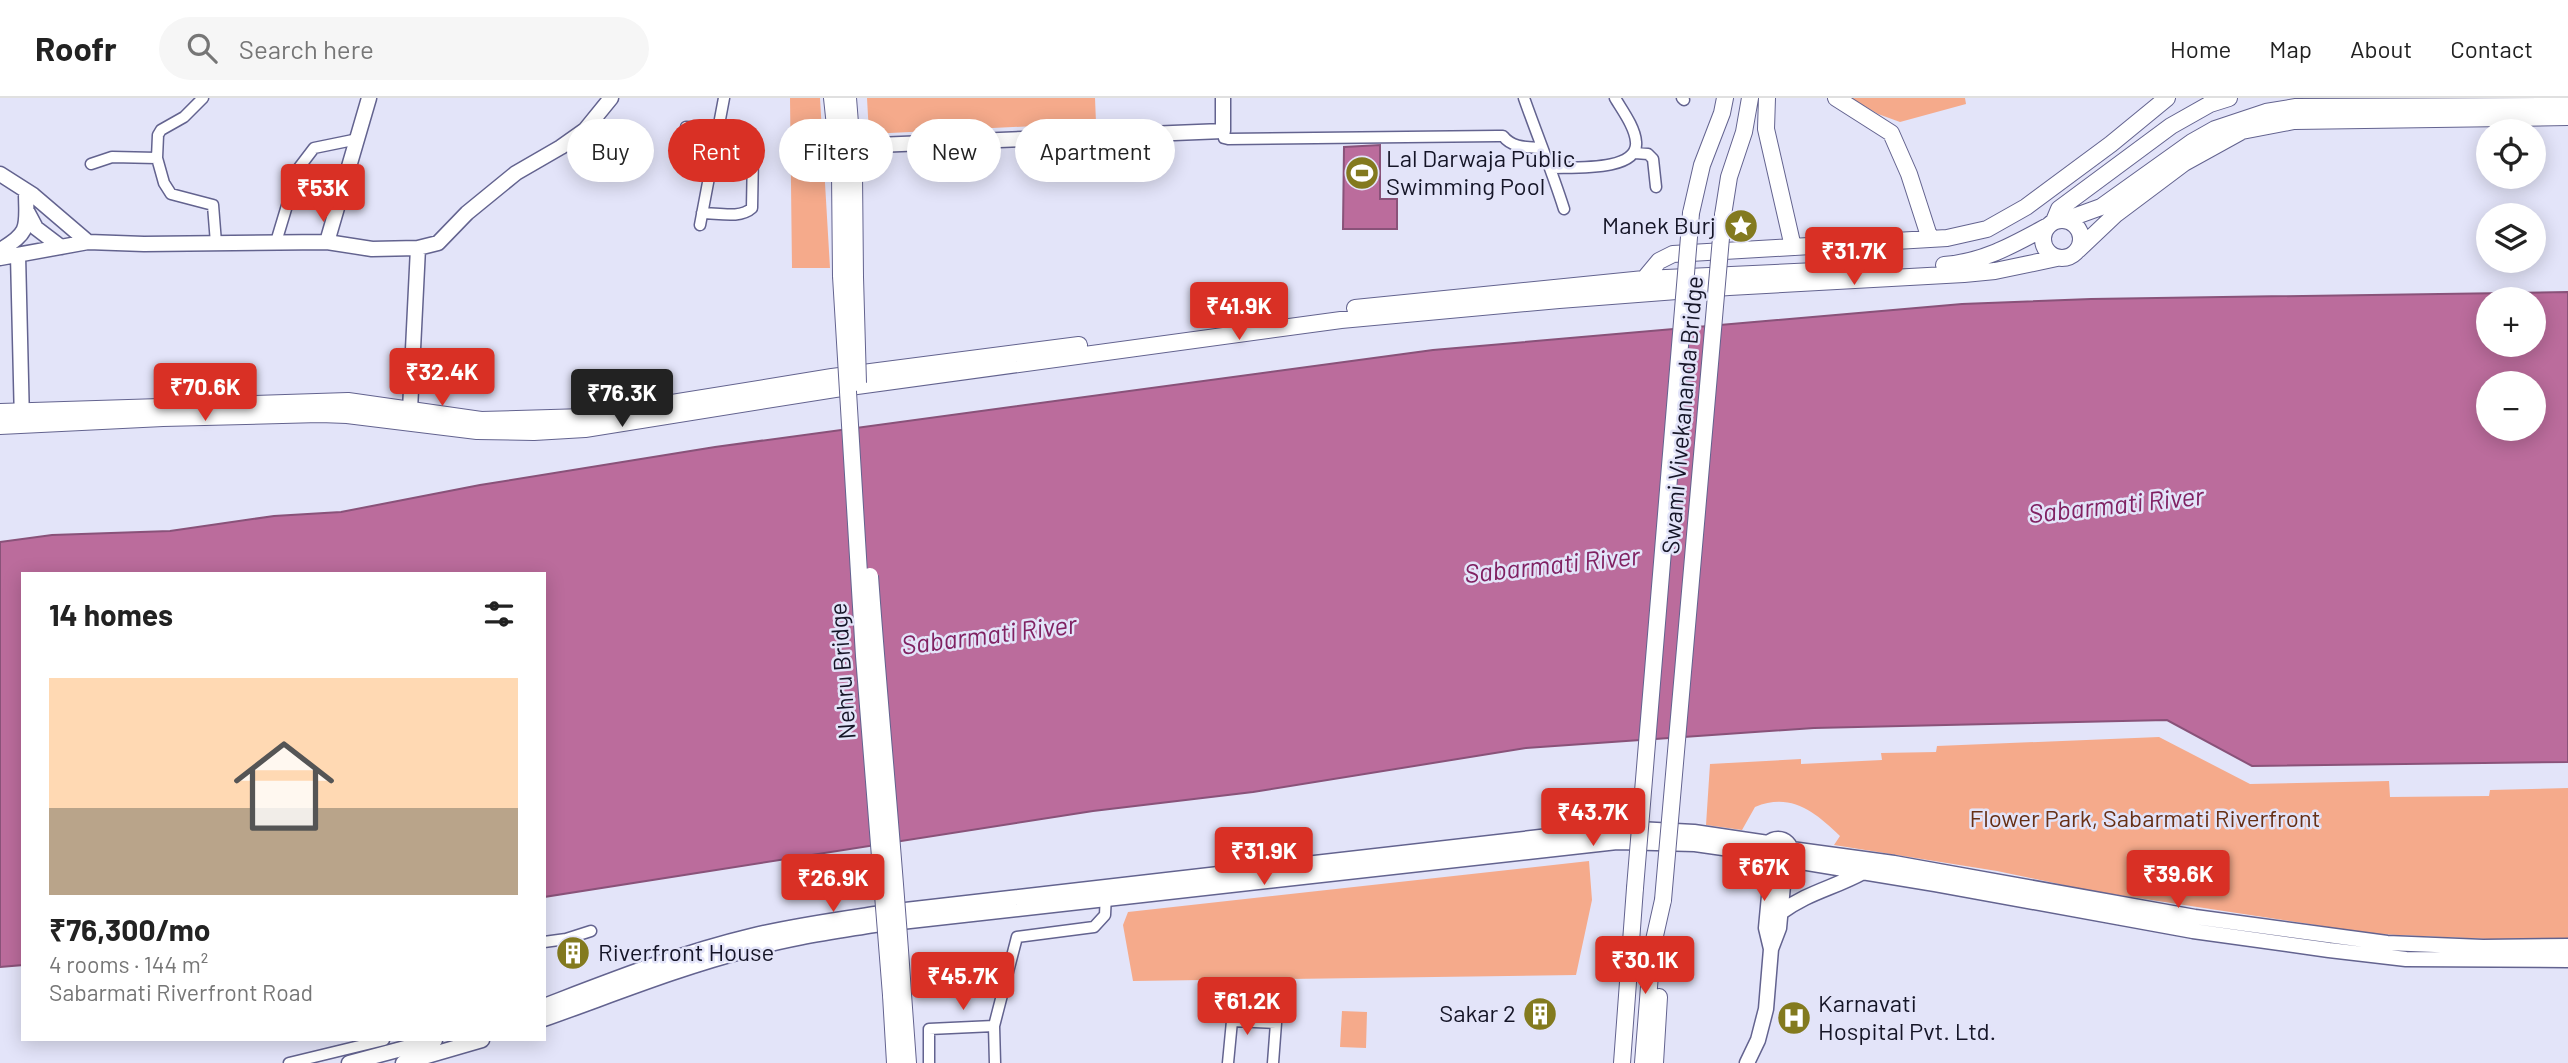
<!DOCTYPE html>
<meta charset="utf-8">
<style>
:root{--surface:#fff;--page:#f6f6f6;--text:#222;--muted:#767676;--line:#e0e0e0;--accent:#d93025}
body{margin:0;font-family:Barlow,sans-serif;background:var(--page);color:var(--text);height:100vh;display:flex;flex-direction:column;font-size:26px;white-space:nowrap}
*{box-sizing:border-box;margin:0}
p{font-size:23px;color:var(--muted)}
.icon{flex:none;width:38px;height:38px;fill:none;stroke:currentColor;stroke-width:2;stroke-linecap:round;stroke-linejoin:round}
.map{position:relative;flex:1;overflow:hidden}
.sheet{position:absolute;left:21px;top:474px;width:525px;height:469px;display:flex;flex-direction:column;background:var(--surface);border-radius:0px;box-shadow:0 4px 18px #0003}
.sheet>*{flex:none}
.hud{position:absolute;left:567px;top:21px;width:665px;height:63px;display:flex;gap:14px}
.tools{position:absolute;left:2476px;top:21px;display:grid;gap:14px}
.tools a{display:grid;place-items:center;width:70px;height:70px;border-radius:50%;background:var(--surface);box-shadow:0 4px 18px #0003;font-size:35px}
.price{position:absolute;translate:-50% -60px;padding:0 16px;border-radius:7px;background:var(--accent);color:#fff;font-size:23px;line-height:46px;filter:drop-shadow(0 2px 4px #0008)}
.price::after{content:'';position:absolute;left:50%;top:42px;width:21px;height:16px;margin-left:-10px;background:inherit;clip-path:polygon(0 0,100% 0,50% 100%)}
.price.current{background:#222;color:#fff}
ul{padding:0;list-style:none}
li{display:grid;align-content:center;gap:14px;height:371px;padding:0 28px}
li span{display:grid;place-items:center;height:217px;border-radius:0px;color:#555}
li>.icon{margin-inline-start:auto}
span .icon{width:126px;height:126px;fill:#fffc;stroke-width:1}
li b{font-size:30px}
h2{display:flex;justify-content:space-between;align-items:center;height:84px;padding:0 28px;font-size:30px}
.chip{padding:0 24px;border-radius:32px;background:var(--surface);box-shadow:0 4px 18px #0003;font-size:24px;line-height:63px}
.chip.current{background:var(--accent);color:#fff}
header{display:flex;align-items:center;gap:42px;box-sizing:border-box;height:98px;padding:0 35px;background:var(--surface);border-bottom:2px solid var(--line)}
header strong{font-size:33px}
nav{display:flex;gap:38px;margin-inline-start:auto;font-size:24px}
.search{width:490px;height:63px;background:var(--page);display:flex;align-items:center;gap:18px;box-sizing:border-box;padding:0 24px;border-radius:38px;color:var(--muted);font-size:26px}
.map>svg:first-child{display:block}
.green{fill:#f5aa8b}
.water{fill:#bb6c9c;stroke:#895279;stroke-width:2;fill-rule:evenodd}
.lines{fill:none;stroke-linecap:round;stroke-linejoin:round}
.minor-casing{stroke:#63638f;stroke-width:13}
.tertiary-casing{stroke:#63638f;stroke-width:17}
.secondary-casing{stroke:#63638f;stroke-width:18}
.minor{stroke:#fff;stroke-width:10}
.tertiary{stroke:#fff;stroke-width:14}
.secondary{stroke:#fff;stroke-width:16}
.secondary-bridge-casing{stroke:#63638f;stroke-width:18;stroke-linecap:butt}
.secondary-bridge{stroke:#fff;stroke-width:16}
.labels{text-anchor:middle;stroke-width:5;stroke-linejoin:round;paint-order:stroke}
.poi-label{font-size:24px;fill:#151527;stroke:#e3e4f9;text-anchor:start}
.street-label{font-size:24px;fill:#151527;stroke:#e3e4f9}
.park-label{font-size:24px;fill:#662f15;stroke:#e3e4f9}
.water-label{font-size:26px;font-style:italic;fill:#802162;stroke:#e3e4f9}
</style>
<header>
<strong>Roofr</strong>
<div class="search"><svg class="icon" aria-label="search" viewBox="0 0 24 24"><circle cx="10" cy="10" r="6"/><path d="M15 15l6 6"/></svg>Search here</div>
<nav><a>Home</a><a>Map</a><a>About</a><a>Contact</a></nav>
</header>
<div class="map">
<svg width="2568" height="965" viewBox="0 0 2568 965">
<rect width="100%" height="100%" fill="#e3e4f9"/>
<path class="green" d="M790,0H820L830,170H792Z
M867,0H1095L1096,25L869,36Z
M1851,0H1965L1966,6L1900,24L1878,16Z
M2159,639L2250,686L2389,683L2390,699L2489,698L2490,692L2568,690V840L2490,841L2375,836L2092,793L1997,773L1834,747L1840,738C1815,714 1791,694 1755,709L1742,732L1706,727L1710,666L1801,661V666L1882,662L1881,655L1936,654L1937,648Z
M1589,763L1592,802L1576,877L1133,883L1123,827L1128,814Z
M1342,913L1367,914L1366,950L1340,949Z"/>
<path class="water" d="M1380,47V101H1397V131H1343L1344,49Z
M2568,194V664L2252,668L2167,622L1814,630L1526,650L1253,694L1093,713L544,799V476H23V867L0,869V444L52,437L170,433L274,418L341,414L480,387L715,349L1433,252L1962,206L2091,201ZM2488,201H2534V247H2488ZM2488,285H2534V331H2488Z"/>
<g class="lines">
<g class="minor-casing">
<path id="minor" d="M1524,0C1537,37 1552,73 1564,111
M1682,0L1684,2
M686,29L718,30
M1223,33L1224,40L1228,41L1497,38H1503C1512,50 1527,49 1542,50
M1635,55L1648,56L1653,61L1656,89
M157,60L158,37L161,32L184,19L203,0
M91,66L112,59L157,60L164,85L171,96L213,107L216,145
M1552,70C1572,69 1639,74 1636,44C1635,29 1622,12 1615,0
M702,115C718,115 740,121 752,110L753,55
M700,127L724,0
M276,144L298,71L314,50L358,41
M544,844L566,841L591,833
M994,928L1017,839L1094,829L1105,817L1106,796
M289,965L384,942
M929,965V931L994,928L995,965
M1228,965L1232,923L1276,925L1273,965"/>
</g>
<g class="tertiary-casing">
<path id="tertiary" d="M852,48L1223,33V0
M0,76L33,97L88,144
M27,113L36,130L61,149
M327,144L369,0
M0,152C32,134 26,127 26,93
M18,157L22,324
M0,160L88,144L144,146L327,144L372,151L418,150L438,145L467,115L516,75L561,49L585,32L611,0
M410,312L418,150
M1765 754a13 13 0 1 1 26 0a13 13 0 1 1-26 0Z
M1791,751L1894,765L2195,819L2387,845L2483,849L2568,848
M1789,762L1935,786L2193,833L2329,852L2406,861L2568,862
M1780,815C1808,794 1834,790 1863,774
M1771,851L1766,830L1772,766
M544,908C612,882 680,855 751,838C796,827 842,821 888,814L1619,730L1694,734L1768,745
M544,921C612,897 678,870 748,852C789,840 832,834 874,827L1617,744L1695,746L1765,756
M349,965L435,942
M403,965L482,942
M1747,965L1758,942L1766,911L1771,851L1779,830L1785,766"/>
</g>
<g class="secondary-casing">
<path id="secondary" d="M832,0L840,75L841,178
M848,0L854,76L855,179
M1767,0L1766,31L1793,149
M1836,0L1891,35L1909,76L1930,141
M1691,115L1702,67L1722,15L1725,0
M1723,117L1729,79L1744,34L1750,0
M2043 141a19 19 0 1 1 38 0a19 19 0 1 1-38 0Z
M2065,122L2101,109L2192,44L2215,31L2266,14L2296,9L2568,8
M2054,123L2059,111L2171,28L2210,6L2229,0
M2078,152L2116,116L2184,65L2242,33L2294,23L2568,19
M1944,167C1983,164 2013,147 2046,129
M1644,181L1659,163L1673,156L1947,140L1987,131L2026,109L2111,46L2167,0
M1355,210L1644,181L1880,170
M0,314L348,303L481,322L585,319L832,279L1079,247
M0,328L163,320L320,316L347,317L477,333L534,334L585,331L835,291L1341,222L1559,202L1729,189L1964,176L1995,173L2057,160
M903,896L908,965
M891,897L895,965
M1622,965L1635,790
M1643,965L1652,851L1663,802
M1655,965L1659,899"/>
</g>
<use href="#minor" class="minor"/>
<use href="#tertiary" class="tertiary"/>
<use href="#secondary" class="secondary"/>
<g class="secondary-bridge-casing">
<path id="secondary-bridge" d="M841,178L864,558L891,897
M855,179L858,285
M870,478C880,617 894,756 903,896
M1635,790L1691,115
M1663,802L1723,117"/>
</g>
<use href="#secondary-bridge" class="secondary-bridge"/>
</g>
<defs>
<g id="stadium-disc" transform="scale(1.75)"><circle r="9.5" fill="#837a1f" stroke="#e3e4f9"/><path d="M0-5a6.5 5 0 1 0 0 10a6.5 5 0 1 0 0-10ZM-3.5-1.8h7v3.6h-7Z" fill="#fff"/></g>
<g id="sight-disc" transform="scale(1.75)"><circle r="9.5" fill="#837a1f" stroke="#e3e4f9"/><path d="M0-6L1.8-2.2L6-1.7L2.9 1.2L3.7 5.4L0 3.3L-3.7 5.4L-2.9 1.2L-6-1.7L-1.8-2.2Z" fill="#fff"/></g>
<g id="building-disc" transform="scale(1.75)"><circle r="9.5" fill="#837a1f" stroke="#e3e4f9"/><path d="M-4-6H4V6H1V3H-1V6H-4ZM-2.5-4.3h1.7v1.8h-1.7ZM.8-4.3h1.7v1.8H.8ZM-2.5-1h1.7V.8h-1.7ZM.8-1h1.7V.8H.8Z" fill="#fff"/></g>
<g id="hospital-disc" transform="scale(1.75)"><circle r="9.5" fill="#837a1f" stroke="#e3e4f9"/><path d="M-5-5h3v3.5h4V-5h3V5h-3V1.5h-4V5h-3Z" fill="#fff"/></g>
</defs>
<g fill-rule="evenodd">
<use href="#stadium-disc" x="1362" y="75"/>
<use href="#sight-disc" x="1741" y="128"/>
<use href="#building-disc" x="573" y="855"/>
<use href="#building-disc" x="1540" y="916"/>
<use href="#hospital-disc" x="1794" y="920"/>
</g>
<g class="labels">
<g class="poi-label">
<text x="1386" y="69">Lal Darwaja Public<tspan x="1386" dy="28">Swimming Pool</tspan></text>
<text x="1716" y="136" text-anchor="end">Manek Burj</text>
<text x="598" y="863">Riverfront House</text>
<text x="1818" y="914">Karnavati<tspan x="1818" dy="28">Hospital Pvt. Ltd.</tspan></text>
<text x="1516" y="924" text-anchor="end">Sakar 2</text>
</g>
<g class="street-label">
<text transform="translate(1683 317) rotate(-85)" y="8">Swami Vivekananda Bridge</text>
<text transform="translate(843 573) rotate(-94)" y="8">Nehru Bridge</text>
</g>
<g class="park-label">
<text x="2145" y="729">Flower Park, Sabarmati Riverfront</text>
</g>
<g class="water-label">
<text transform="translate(2116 407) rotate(-6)" y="9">Sabarmati River</text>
<text transform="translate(1552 467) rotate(-6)" y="9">Sabarmati River</text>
<text transform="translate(989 537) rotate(-7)" y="9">Sabarmati River</text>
</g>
</g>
</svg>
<div class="tools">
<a><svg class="icon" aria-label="locate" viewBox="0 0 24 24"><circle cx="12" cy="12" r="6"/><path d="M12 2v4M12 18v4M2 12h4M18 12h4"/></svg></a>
<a><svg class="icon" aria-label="layers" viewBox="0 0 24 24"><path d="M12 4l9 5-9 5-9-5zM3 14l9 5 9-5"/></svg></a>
<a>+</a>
<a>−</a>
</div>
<b class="price" style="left:323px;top:126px">₹53K</b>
<b class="price" style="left:1854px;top:189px">₹31.7K</b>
<b class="price" style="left:1239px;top:244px">₹41.9K</b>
<b class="price" style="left:442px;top:310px">₹32.4K</b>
<b class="price" style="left:205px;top:325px">₹70.6K</b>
<b class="price current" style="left:622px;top:331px">₹76.3K</b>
<b class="price" style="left:1593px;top:750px">₹43.7K</b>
<b class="price" style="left:1264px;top:789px">₹31.9K</b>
<b class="price" style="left:1764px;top:805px">₹67K</b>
<b class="price" style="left:2178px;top:812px">₹39.6K</b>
<b class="price" style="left:833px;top:816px">₹26.9K</b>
<b class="price" style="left:1645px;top:898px">₹30.1K</b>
<b class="price" style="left:963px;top:914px">₹45.7K</b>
<b class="price" style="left:1247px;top:939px">₹61.2K</b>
<div class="hud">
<a class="chip">Buy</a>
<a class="chip current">Rent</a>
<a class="chip">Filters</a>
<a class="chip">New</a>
<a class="chip">Apartment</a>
</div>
<section class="sheet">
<h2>14 homes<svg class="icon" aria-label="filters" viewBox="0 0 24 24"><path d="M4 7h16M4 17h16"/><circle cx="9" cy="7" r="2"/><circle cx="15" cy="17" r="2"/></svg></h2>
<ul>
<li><span style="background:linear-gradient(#ffd9b3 60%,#b9a48a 0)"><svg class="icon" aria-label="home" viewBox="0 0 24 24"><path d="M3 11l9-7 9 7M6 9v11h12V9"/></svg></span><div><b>₹76,300/mo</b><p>4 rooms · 144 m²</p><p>Sabarmati Riverfront Road</p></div></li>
</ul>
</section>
</div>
